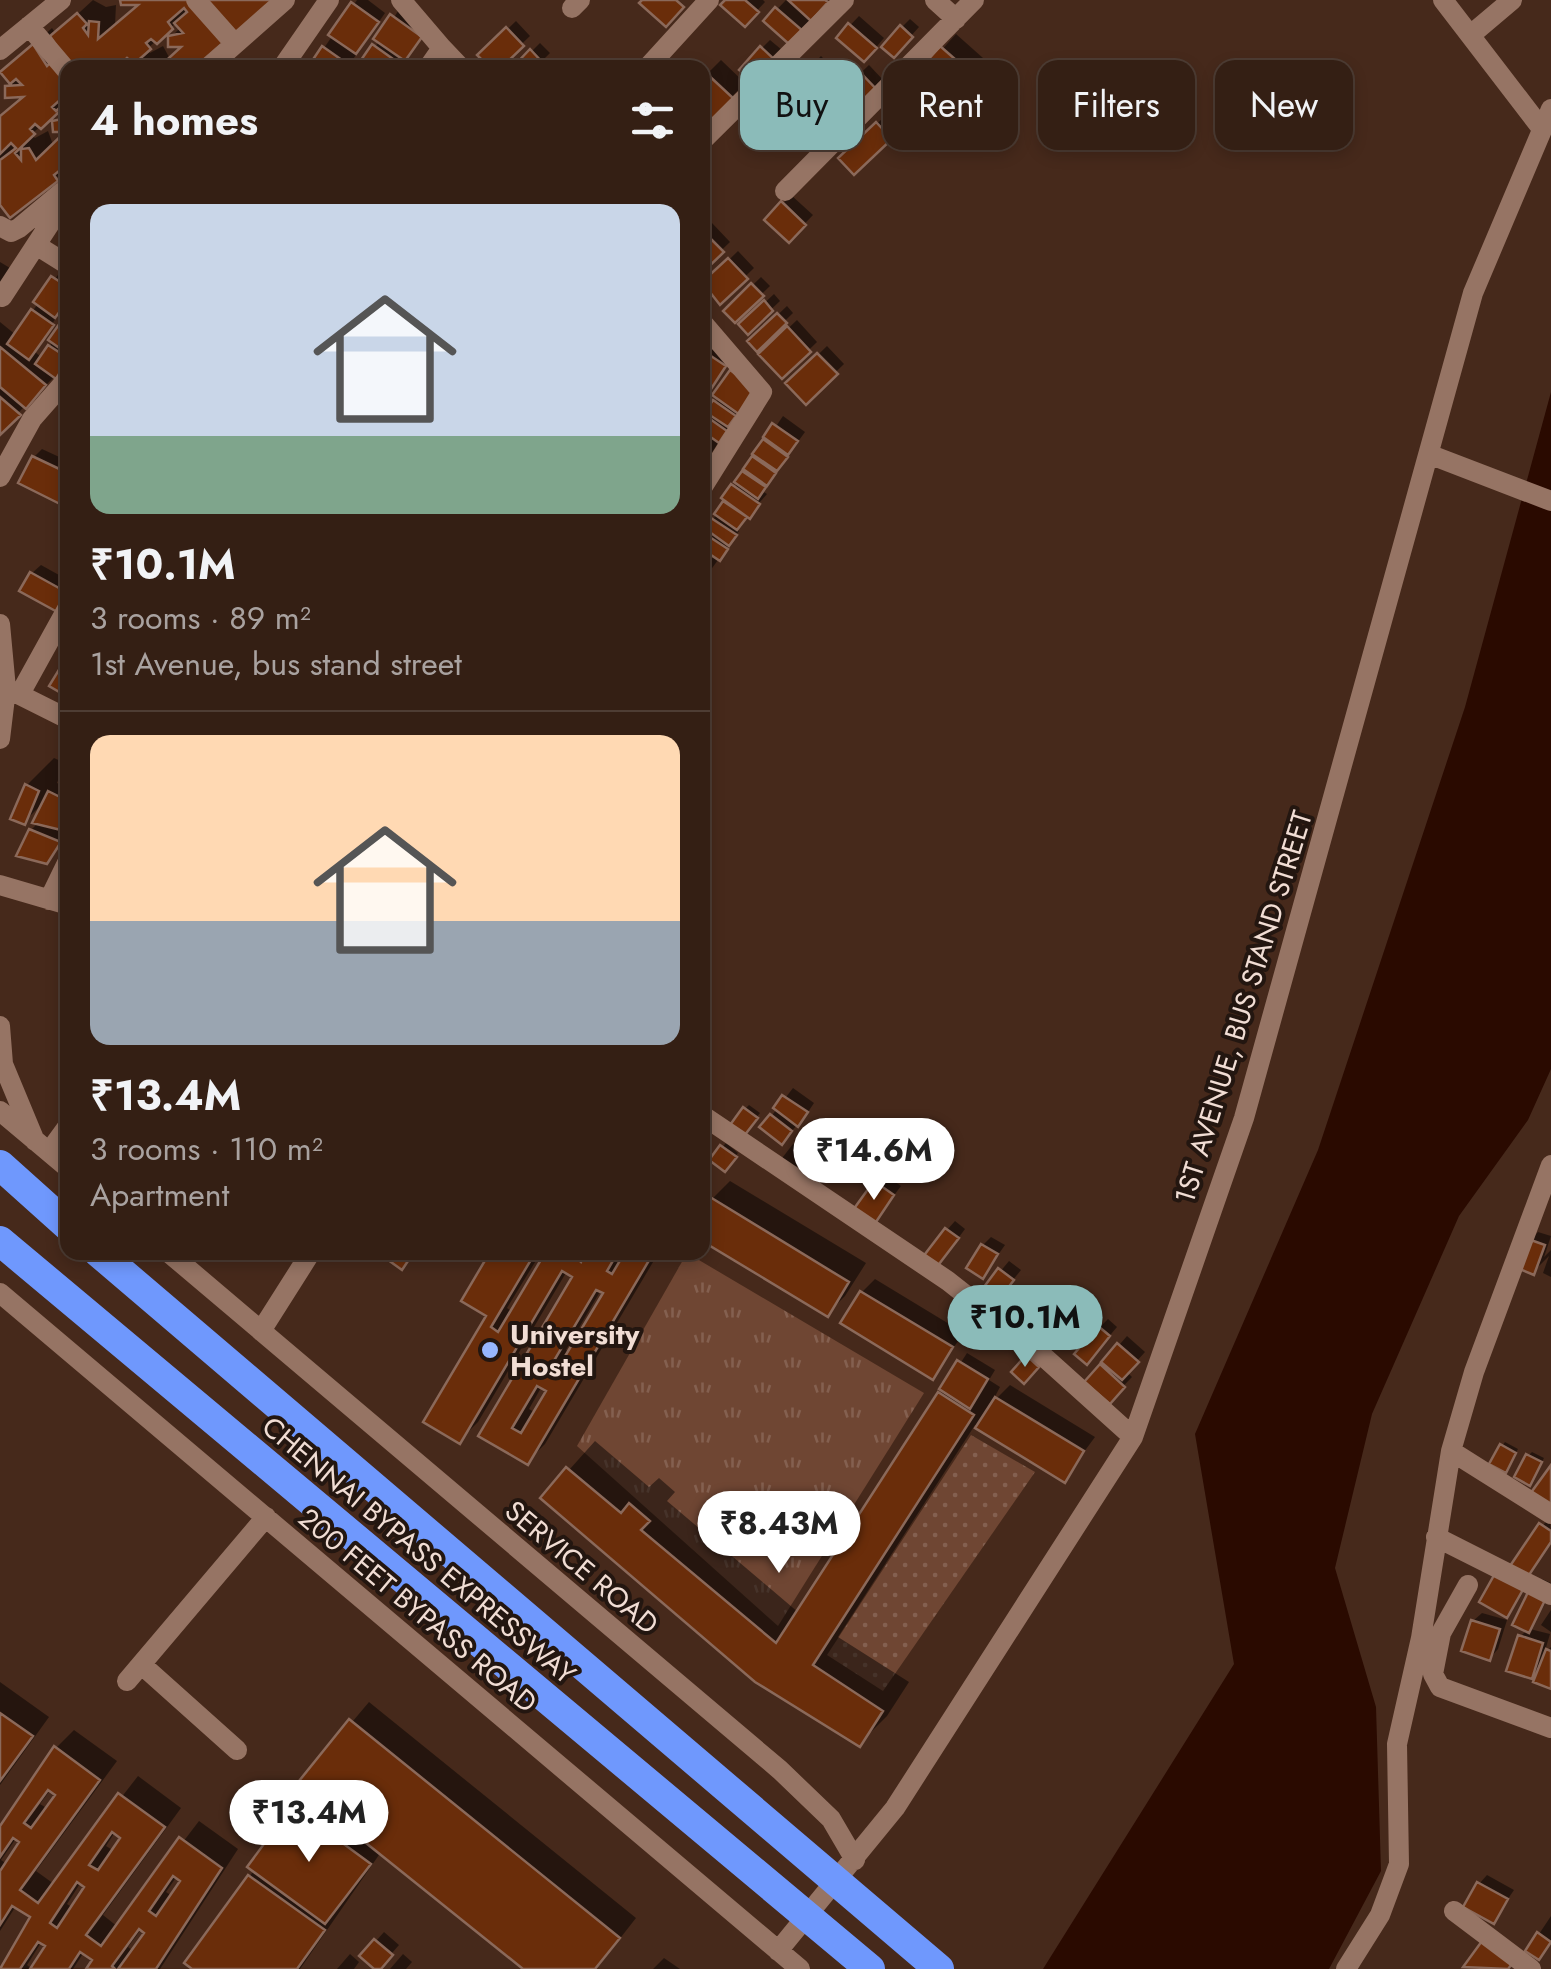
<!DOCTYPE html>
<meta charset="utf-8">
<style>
:root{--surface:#341f14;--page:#3c271d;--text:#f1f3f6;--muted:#a9a2a0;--line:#4e3d34;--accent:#8bbbb9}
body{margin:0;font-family:Jost,sans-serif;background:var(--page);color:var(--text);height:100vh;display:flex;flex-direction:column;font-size:38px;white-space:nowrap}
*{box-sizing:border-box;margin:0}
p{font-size:32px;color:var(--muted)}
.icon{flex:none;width:55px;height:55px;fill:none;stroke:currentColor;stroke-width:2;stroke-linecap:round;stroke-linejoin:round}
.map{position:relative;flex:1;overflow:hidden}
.drawer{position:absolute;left:60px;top:60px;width:650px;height:1200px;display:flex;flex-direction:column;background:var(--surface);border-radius:20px;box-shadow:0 5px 15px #0003,0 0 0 2px var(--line)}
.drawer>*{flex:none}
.hud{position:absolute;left:740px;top:60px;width:660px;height:90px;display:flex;gap:20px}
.price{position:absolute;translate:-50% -85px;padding:0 22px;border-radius:35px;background:#fff;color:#222;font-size:32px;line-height:65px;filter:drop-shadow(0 2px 5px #0008)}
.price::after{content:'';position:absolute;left:50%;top:60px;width:30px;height:22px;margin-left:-15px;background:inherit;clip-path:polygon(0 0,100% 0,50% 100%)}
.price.active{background:var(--accent);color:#111}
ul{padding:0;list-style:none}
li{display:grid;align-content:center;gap:20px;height:530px;padding:0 30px}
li+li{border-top:2px solid var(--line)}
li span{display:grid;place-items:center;height:310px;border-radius:20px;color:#555}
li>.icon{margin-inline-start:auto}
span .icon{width:180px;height:180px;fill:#fffc;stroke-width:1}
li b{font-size:42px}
h2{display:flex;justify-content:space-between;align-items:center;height:120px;padding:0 30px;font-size:42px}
.chip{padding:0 35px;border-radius:20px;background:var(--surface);box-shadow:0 5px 15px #0003,0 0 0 2px var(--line);font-size:35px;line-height:90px}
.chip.active{background:var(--accent);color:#111}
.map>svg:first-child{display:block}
.grass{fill:url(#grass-tufts)}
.garden{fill:url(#garden-dots)}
.water{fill:#2a0a00}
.shadow{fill:#0007;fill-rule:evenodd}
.building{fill:#6a2d0a;stroke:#8b695a;stroke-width:2.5;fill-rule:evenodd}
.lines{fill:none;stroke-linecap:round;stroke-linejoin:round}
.minor{stroke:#967464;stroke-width:20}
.highway{stroke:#6f98fd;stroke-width:30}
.poi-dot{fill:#97b6fd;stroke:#231610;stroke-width:4}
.labels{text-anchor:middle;stroke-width:8;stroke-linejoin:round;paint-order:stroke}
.street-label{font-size:28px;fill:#f1ddd4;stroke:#231610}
.poi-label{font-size:28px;font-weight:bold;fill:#f1ddd4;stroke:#231610;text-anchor:start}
</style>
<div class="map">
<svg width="1551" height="1969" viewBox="0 0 1551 1969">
<defs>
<pattern id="grass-tufts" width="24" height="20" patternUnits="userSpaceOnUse" patternTransform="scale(2.5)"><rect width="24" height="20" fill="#6f4633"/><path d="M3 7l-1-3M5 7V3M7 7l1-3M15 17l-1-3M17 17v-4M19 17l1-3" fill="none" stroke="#846050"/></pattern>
<pattern id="garden-dots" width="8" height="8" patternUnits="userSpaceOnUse" patternTransform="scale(2.5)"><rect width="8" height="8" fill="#6f4633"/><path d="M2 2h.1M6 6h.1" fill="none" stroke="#846050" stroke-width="1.8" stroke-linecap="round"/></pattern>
</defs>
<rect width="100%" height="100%" fill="#46291b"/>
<path class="grass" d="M687,1253L924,1393L778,1626L577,1446Z"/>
<path class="garden" d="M971,1435L1035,1472L883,1691L827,1655Z"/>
<path class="water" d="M1551,392V1069L1528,1120L1459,1216L1372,1414L1335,1568L1376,1707L1381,1871L1329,1969H1043L1234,1664L1195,1434L1318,1150L1465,707Z"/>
<path class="shadow" d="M93,0L106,7L116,5L115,25L142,2L123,0H265L193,68H68V128L55,122L65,112L60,107L31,135L35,138L48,131L63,172L47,186L0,201V117L26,94L7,87L12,82L4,72L52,28L56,34ZM177,22L181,27L171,37L186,44L170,59L163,46L150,53L148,48Z
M357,0H368L385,13L347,68H318L313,64Z
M728,0H763L765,2L753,15Z
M786,0H828L790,42L766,21Z
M400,8L429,28L398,68H362Z
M859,16L884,38L873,51L839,37Z
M910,19L919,27L902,46V27Z
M516,21L530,36L497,68L481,55Z
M956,34L983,58L943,104L902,94Z
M770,40L782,50L763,72L762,48Z
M540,43L550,53L535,68H515Z
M821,56L842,78L805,118L773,105Z
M558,58L567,68H548Z
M721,60L745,83L702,128V79Z
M869,65L885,82L857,110L841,92Z
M886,115L899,129L854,171L842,158Z
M791,195L813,215L789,240L768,219Z
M712,223L730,242L702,269V232Z
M738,251L754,268L720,301L704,284Z
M0,262L10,268L0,283Z
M62,269L68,273V300L34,351L42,358L68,319V363L0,431V322L16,335Z
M761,277L770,286L735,320L726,311Z
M774,294L780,301L748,331L742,324Z
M787,306L793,313L757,348L750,341Z
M797,320L817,342L782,376L761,354Z
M711,341L733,357L702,402V349Z
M827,346L844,364L806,401L789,383Z
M720,397L739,410L702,468V419Z
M783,416L805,432L762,491L767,494L736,529L739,531L702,582V536Z
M42,449L68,461V496L62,502L34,457Z
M41,565L68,580V603L32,573Z
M54,758L65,763L57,783L68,788V821L59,829L67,833L46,861L31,830L39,822L45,801L24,822L27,785Z
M793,1088L814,1103L806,1115L790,1133L763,1127Z
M749,1105L760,1113L744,1133L745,1109Z
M726,1143L738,1153L725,1169L712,1159Z
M793,1144L806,1154L795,1169L779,1162Z
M702,1161L710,1166L702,1179Z
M884,1174L901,1186L874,1222L876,1182Z
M730,1181L866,1263L845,1296L827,1314L712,1199Z
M955,1221L965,1229L945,1256L947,1230Z
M1538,1232L1551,1236L1544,1257L1551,1250V1277L1543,1273L1549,1256L1533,1272L1530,1240Z
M991,1237L1005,1245L983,1276V1245Z
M493,1252H659L545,1444L527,1462L481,1435L576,1277L567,1271L478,1422L459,1441L489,1315ZM540,1254L546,1257L513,1312L507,1308ZM601,1290L606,1292L570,1353L566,1350ZM542,1386L550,1390L536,1413L529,1409Z
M1009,1261L1021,1270L1004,1291H984Z
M875,1279L964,1333L932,1377L862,1292Z
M1074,1298L1086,1308L1060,1335L1049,1325Z
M1108,1319L1117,1327L1095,1353L1099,1328Z
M1127,1336L1145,1352L1127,1372L1132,1377L1109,1401L1088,1381Z
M967,1353L995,1370L989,1380L1000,1387L991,1404L1010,1385L1095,1437L1064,1479L975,1425L838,1637L909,1682L887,1716L859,1744L544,1498L595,1441L649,1487L659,1478L675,1492L667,1501L799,1613Z
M1505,1442L1518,1449L1509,1466L1502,1446Z
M1532,1452L1544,1458L1533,1479L1528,1456Z
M1550,1516L1551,1543L1527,1574L1531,1577L1506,1615L1513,1567Z
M1542,1579L1551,1583V1594L1530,1629L1550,1634L1544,1654L1551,1647V1686L1542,1665L1531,1676L1520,1637L1527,1630L1533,1588Z
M1551,1610V1632L1541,1625Z
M1482,1613L1507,1620L1498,1649L1490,1658L1473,1621Z
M0,1682L49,1717L0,1785Z
M369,1702L636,1918L596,1969H527L381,1852L300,1969H197L188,1963L309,1793L299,1785Z
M74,1730L117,1761L36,1871L54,1884L138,1776L181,1808L103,1915L118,1927L199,1821L238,1849L160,1969H89L95,1959L84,1952L73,1969H33L49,1946L42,1941L27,1965L32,1969H0L33,1917L16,1906L0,1931V1830L56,1748ZM51,1789L58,1795L48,1809L40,1804ZM115,1832L123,1837L114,1851L106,1846ZM17,1837L23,1841L7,1864L1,1860ZM177,1876L183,1880L172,1896L166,1892ZM81,1882L88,1886L73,1908L67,1904ZM142,1928L148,1933L134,1952L128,1947Z
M1487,1875L1514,1890L1493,1921L1479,1884Z
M1551,1916V1940L1542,1953L1539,1934Z
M384,1932L399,1945L378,1969L376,1941Z
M350,1954L359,1962L354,1969H337Z
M403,1954L412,1962L406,1969H390Z
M664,1958L680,1969H653Z"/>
<path class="building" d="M120,0H190L225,41L194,68H174L169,62L166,68H158L181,47H168V36L183,33L174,23L187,12L184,8L168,22L173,29L157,44L151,39L146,43L151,49L134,64L127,58L116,68H71L50,36L77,13L87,24L83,28L88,35L89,21L99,22L98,39L138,5H121Z
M205,0H279L234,35Z
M642,0H676L684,7L666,27L639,3Z
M725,0H745L759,12L745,27L720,5Z
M788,0H825L828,2L811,21Z
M351,2L379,22L356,54L328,35Z
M775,7L803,31L790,45L763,21Z
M390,14L422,37L405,61L373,39Z
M848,23L877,48L864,62L836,38Z
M900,25L913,37L894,58L881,47Z
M506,27L524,46L501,68H490L477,55Z
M33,44L47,66L50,63L68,84V93L52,107L56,111L68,100V173L63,176L59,171L54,175L58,181L10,218L0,205V160L16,148L11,143L0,154V116L23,97L5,98V86L22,85L16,79L10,84L0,72ZM60,111L67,118L52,121L53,132H65L36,160L29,148L21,149V160L15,153L35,134L30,129L35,124L41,129Z
M372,44L400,64L398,68H366L359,63Z
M322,46L349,65L348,68L310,64Z
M760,46L775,60L755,84L739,70Z
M940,46L971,73L929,121L899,94Z
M530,49L543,63L539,68H512Z
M811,62L836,88L822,101L797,75Z
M859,71L879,92L857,113L837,92Z
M705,72L733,98L702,131V75Z
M788,84L816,108L797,129L769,106Z
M876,122L892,139L854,175L838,158Z
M781,201L806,225L789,243L764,220Z
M702,230L724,252L702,273Z
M728,258L748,279L720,305L702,282Z
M51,276L68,287V300L55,318L33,302Z
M751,283L764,296L735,323L723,311Z
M764,300L773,311L748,335L738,324Z
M31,309L54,325L29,360L7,344Z
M777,313L787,323L757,352L747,341Z
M60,323L68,328V354L48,340Z
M787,326L811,352L782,379L758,354Z
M48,345L68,358L56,379L35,364Z
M0,347L46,385L26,409L0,387Z
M702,350L726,366L711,389L702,384Z
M817,353L838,374L806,405L785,383Z
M730,370L758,390L740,415L712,395Z
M0,397L21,415L0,435Z
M713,400L736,416L728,427L705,412Z
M703,414L727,431L719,443L702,431Z
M772,423L798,441L788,455L763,437Z
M763,439L788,457L777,471L752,454Z
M32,456L68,473L62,505L18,483Z
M752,456L776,473L767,486L743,469Z
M742,471L766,487L758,499L734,482Z
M731,484L760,504L750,519L721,498Z
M723,501L747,517L737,530L714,514Z
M711,518L737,535L729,546L704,528Z
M702,532L728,549L720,561L702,549Z
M30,572L68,593L61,614L19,591Z
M68,655V697L49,686Z
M25,784L39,791L25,825L10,819Z
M48,791L68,801V820L61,830L32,823Z
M29,829L61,842L47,864L16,856Z
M782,1095L808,1112L798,1127L773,1108Z
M743,1107L758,1118L744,1136L730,1125Z
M770,1114L792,1131L782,1145L759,1127Z
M720,1145L737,1157L725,1172L709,1160Z
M874,1181L894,1195L874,1225L853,1210Z
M710,1197L849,1282L828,1317L702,1241V1209Z
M945,1228L959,1238L936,1268L922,1258Z
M1528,1239L1545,1245L1534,1275L1517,1268Z
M981,1244L998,1254L983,1279L966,1268Z
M377,1252H414L402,1270Z
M490,1252H570L581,1262L586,1252H618L607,1271L612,1274L625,1252H654L528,1465L478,1436L572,1277L562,1271L460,1444L423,1422L486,1316L461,1301ZM535,1253L542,1258L498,1332L491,1327ZM596,1290L603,1293L555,1373L549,1369ZM537,1386L546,1391L521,1433L512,1428Z
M998,1268L1014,1280L996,1303L981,1291Z
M860,1291L953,1347L933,1380L840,1323Z
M1064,1305L1079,1318L1060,1339L1045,1325Z
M1098,1326L1110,1336L1087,1365L1074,1354Z
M1117,1343L1139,1362L1122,1380L1101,1362Z
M1026,1355L1039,1367L1024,1384L1011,1372Z
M957,1360L988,1379L970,1409L939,1389Z
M1100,1364L1125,1387L1110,1404L1084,1382Z
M938,1392L974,1415L813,1665L883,1711L860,1747L755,1682L540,1498L566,1467L621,1513L629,1503L650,1521L641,1530L776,1643Z
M995,1397L1084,1451L1065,1483L975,1428Z
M1500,1444L1516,1453L1506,1473L1489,1464Z
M1526,1454L1542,1462L1530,1486L1514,1477Z
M1551,1465V1508L1530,1494Z
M1539,1523L1551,1531V1542L1527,1578L1510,1566Z
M1497,1570L1525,1586L1507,1618L1479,1602Z
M1531,1586L1548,1594L1529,1633L1512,1625Z
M1471,1620L1500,1629L1490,1661L1461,1651Z
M1518,1635L1543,1643L1532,1679L1506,1671Z
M1546,1649L1551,1651V1689L1533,1682Z
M0,1713L33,1736L0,1781Z
M349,1719L620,1938L595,1969H523L295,1786Z
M54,1746L100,1780L20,1890L38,1903L118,1793L165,1827L86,1935L101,1946L179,1837L222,1868L156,1969H118L144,1933L139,1929L112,1966L115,1969H86L92,1960L80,1952L69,1969H30L45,1946L38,1942L20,1969H0L30,1917L12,1906L0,1925V1871L19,1842L13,1838L0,1857V1826ZM48,1790L55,1795L31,1828L24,1823ZM112,1832L120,1838L98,1870L89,1865ZM173,1876L180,1881L156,1916L149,1911ZM77,1882L84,1887L57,1928L50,1923Z
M292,1806L371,1864L325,1924L247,1867Z
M248,1875L325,1930L297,1969H192L184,1963Z
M1477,1882L1508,1899L1494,1924L1463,1907Z
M1537,1932L1551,1942L1539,1960L1525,1951Z
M374,1939L393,1955L381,1969H374L359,1956Z
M1482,1941L1512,1964L1508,1969L1463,1967Z"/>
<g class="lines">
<path class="minor" d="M196,0L235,44
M401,0L442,48
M935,0L956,19
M1443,0L1542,129
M572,8L580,0
M29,26L68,72
M1473,33L1512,0
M0,50L61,0
M208,68L285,0
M282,68L329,0
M428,68L442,48L461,68
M647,68L709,0
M702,141L844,0
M785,191L974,0
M0,226L11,232L19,228L62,192
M36,245L68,265
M2,297L66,199
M702,322L762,392L702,488
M1431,455L1551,501
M0,477L32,419L68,378
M0,624L6,689L0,739
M8,689L68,719
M21,692L68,607
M0,885L68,905
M49,900L68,861
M0,1026L3,1064L35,1141
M0,1111L68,1168
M702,1115L948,1281L1043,1356L1133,1437
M49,1152L68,1126
M168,1252L780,1770L831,1819L855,1860
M0,1293L800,1969
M261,1331L311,1252
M1451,1451L1551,1514
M1436,1537L1551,1595
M1468,1585L1441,1633L1433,1674L1440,1687L1551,1728
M142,1665L237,1750
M127,1681L266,1517
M1454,1911L1531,1969
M778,1951L895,1808L1133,1437L1244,1118L1473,293L1551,109
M1346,1969L1380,1915L1399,1864L1397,1744L1421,1638L1451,1451L1474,1372L1551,1165"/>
<path class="highway" d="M0,1165L68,1226
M0,1241L870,1969
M98,1252L939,1969"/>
</g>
<circle class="poi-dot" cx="490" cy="1350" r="10"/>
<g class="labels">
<g class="street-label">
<text transform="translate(1243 1007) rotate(-73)" y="10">1ST AVENUE, BUS STAND STREET</text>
<text transform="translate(419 1550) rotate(40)" y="10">CHENNAI BYPASS EXPRESSWAY</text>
<text transform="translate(582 1567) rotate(40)" y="10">SERVICE ROAD</text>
<text transform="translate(418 1610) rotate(40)" y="10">200 FEET BYPASS ROAD</text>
</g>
<g class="poi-label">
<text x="510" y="1344">University<tspan x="510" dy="32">Hostel</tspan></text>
</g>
</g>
</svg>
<b class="price" style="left:874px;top:1203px">₹14.6M</b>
<b class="price active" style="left:1025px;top:1370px">₹10.1M</b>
<b class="price" style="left:779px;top:1576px">₹8.43M</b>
<b class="price" style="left:309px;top:1865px">₹13.4M</b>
<div class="hud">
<a class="chip active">Buy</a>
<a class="chip">Rent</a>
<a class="chip">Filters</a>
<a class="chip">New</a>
</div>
<section class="drawer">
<h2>4 homes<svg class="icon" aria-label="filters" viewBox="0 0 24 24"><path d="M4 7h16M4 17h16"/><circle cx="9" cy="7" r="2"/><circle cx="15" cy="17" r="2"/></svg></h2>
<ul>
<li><span style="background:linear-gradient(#c9d6e8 75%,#7fa58c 0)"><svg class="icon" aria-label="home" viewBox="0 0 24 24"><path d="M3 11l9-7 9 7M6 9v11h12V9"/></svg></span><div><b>₹10.1M</b><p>3 rooms · 89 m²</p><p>1st Avenue, bus stand street</p></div></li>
<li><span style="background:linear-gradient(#ffd9b3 60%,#9aa5b1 0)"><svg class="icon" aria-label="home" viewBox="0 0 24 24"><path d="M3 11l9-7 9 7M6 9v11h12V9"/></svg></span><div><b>₹13.4M</b><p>3 rooms · 110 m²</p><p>Apartment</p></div></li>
</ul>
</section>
</div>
